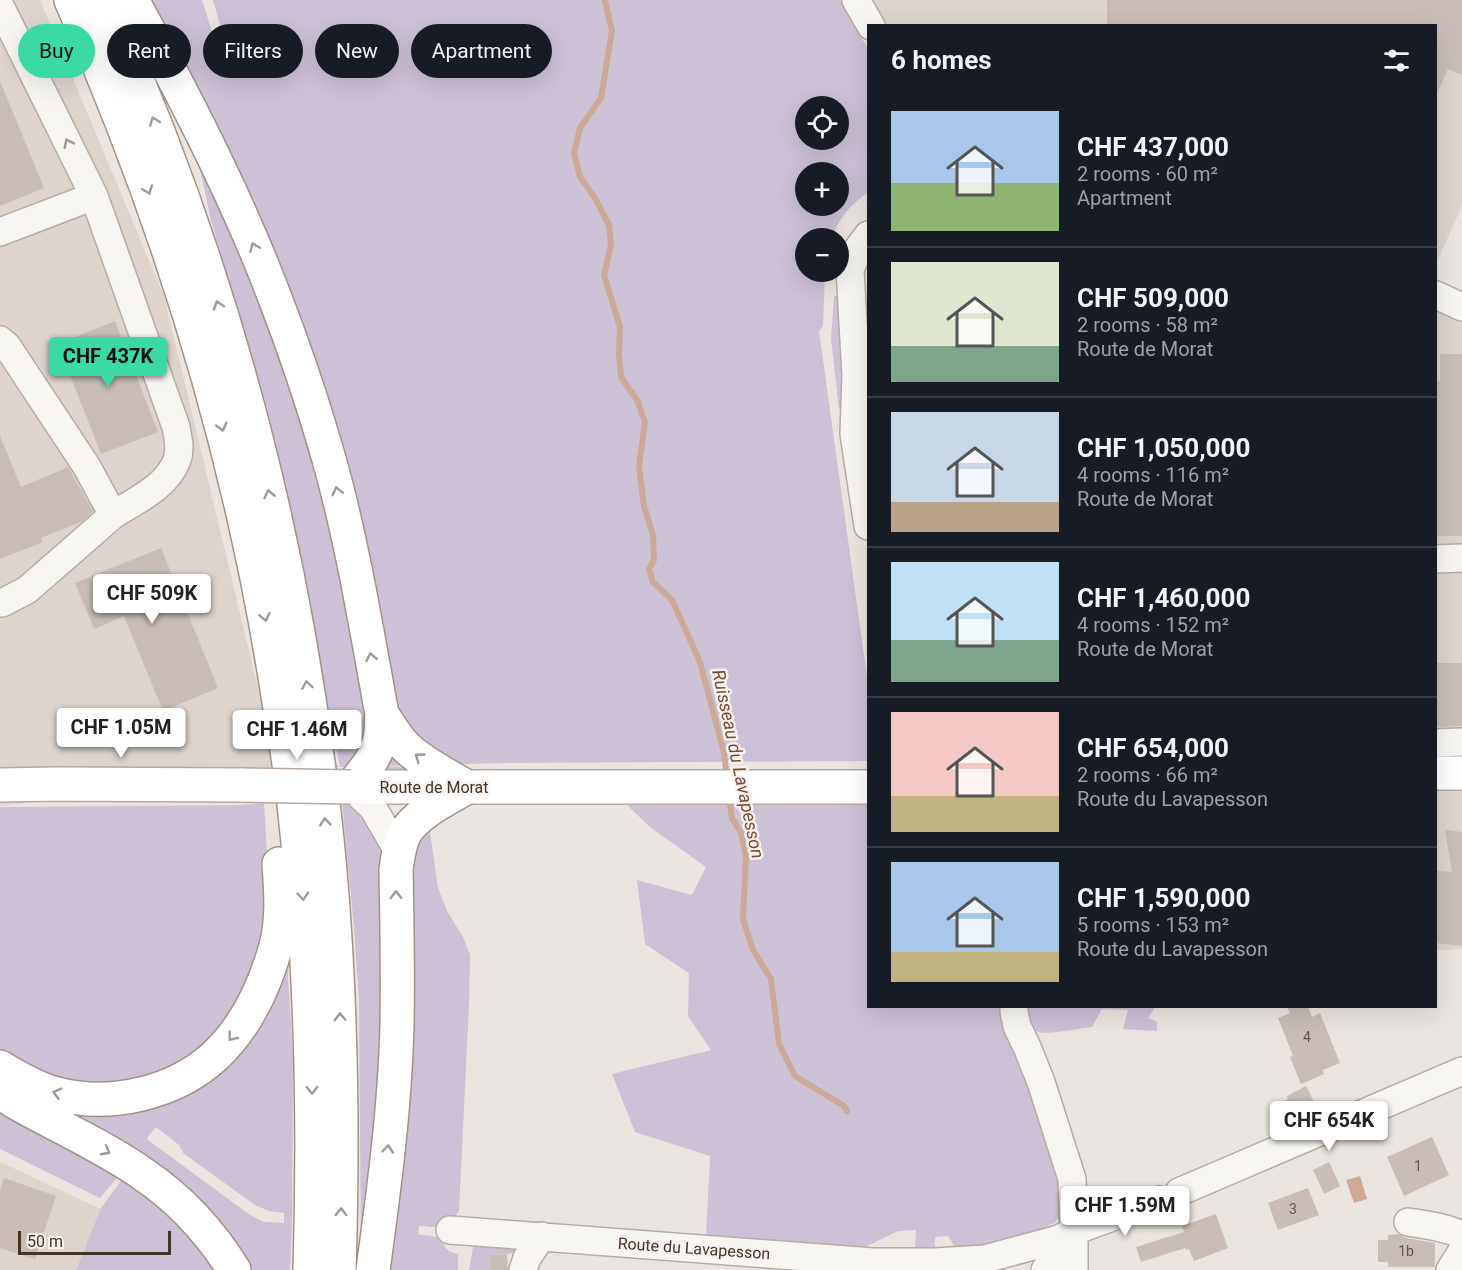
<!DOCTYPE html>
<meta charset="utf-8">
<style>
:root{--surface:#171b24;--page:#20242c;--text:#f1f3f6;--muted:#9ea1a6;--line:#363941;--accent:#3bdaa5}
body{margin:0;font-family:Roboto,sans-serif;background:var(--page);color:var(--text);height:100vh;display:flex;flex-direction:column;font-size:22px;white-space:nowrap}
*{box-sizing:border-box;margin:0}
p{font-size:20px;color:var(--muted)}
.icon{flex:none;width:33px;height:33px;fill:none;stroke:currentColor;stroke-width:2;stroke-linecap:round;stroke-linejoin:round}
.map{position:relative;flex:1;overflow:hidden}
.details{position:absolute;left:867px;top:24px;width:570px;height:984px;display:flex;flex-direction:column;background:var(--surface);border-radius:0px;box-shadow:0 6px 24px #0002}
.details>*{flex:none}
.top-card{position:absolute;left:18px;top:24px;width:570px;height:54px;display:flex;gap:12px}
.tools{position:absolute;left:795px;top:96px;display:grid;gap:12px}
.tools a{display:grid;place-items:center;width:54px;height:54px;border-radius:50%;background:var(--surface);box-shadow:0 6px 24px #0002;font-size:30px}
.scale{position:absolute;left:18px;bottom:15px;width:153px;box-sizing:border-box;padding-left:6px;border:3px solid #433427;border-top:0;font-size:16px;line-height:21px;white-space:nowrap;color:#433427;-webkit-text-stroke:4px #f8f3f0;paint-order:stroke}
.price{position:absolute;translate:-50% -51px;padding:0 14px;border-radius:6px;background:#fff;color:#222;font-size:20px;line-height:39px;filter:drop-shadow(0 2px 3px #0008)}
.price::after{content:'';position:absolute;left:50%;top:36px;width:18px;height:14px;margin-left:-9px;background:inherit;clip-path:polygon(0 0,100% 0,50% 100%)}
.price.on{background:var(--accent);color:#111}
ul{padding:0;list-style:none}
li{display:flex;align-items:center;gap:18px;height:150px;padding:0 24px}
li+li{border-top:2px solid var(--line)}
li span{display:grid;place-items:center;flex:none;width:168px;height:120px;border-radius:0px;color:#555}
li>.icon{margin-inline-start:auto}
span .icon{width:72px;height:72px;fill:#fffc;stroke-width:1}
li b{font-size:26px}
h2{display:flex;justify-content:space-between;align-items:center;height:72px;padding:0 24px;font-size:26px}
.pill{padding:0 21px;border-radius:27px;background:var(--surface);box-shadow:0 6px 24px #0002;font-size:21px;line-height:54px}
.pill.on{background:var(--accent);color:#111}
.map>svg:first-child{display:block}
.built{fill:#ddd4ce}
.green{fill:#ccc1d5;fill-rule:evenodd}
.water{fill:#cdaa98}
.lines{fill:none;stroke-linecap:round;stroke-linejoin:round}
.stream{stroke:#cdaa98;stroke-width:6}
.building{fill:#c8beb7}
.minor-casing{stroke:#b5aca5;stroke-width:30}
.major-casing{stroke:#b7a99e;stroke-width:36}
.highway-casing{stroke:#a29286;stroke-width:36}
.minor{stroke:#f8f6f3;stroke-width:27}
.major{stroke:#fff;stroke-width:33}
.highway{stroke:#fff;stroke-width:33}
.major-bridge-casing{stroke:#b7a99e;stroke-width:36;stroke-linecap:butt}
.major-bridge{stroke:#fff;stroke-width:33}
.oneway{stroke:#a19a93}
.oneway2{stroke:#9e958d}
.labels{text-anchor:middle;stroke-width:5;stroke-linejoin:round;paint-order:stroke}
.number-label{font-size:14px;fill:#64564b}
.street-label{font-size:16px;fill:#433427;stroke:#f8f3f0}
.water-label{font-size:18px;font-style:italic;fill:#7b4a2e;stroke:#f8f3f0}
</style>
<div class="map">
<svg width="1462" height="1270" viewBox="0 0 1462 1270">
<rect width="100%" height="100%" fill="#eae5e0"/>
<path class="built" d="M0,0H40L164,296L260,697L340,767L0,806Z
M862,0H1462V206L1436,264V26H881Z
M1436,295L1462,307V949L1436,951Z
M0,1162L101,1209L76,1270H0Z"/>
<path class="green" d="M146,0H202L217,48L226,46L213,0H840L868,49V192C849,207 841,215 832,238H806V272H825L823,326L819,331L868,684V761L506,763L384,766L420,769V772L383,770V766L340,767L315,644L292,523L267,408L211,221L177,58ZM806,106H838V140H806ZM806,172H838V206H806Z
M834,296H844V407L839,409L831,339Z
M868,798V1006L1000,1007L1004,1011L1028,1075L1061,1186V1212L1055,1223L1045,1227L1042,1231L998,1243L956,1249L948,1236L935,1237V1252H915L916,1230L898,1231L857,1251L706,1237L710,1156L635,1132L612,1074L711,1050L688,1016L689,973L645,944L637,880L692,895L706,867L650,827L627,805Z
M358,801L392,858V951L361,1258L359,1002L354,927L342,802Z
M264,803L268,872L262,944L238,1010L187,1061L125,1085L60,1082L0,1054V807L241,805Z
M426,805L438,888L447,911L463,937L470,955L469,1005L459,1211C448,1228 438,1228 419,1226L418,1234L442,1238C444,1249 448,1252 458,1254V1270H386L404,859Z
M287,959L293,1059L292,1223L290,1270H241L20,1090L166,1095ZM156,1127L179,1145L183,1153L255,1205L269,1211L284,1213V1223L264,1222L250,1215L148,1140L147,1138Z
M1029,1007H1155L1148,1018L1157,1022V1031L1123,1029L1128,1010L1102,1009L1092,1027C1082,1028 1046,1035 1039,1032C1030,1029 1029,1014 1029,1007Z
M0,1110L119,1176L100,1198L0,1149Z
M123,1178L168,1211L218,1270H76L101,1208Z
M477,1243L525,1245L524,1251L507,1254L489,1255L490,1270H469L473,1247Z"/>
<path class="water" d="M1360,1176L1367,1199L1354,1203L1346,1180Z"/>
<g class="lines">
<path class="stream" d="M605,0L612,31L601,98L580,128L574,153L580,177L595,198L609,225L611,245L604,275L620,327L619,354L621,377L637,400L645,422L639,466L644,506L653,535L654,560L649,569L653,582L672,600L700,662L724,753L727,778
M729,797L732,818L741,833L746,857L743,919L753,950L771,979L779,1044L795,1076L844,1106L847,1111"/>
</g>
<path class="building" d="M1107,0H1462V75L1448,69L1436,95V26H1107Z
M0,81L44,188L0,206Z
M115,321L158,432L101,454L58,344Z
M1440,354H1462V536H1436V381H1440Z
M0,436L21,487L68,467L93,511L83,521L41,538L43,542L0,559Z
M161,548L218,688L163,711L124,616L94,629L75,583Z
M1436,663H1462V726L1436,727Z
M1445,830L1462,832V946L1436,943V871L1452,872Z
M1287,1006H1308L1312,1017L1320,1013L1340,1063L1323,1070L1324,1074L1301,1084L1290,1057L1293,1056L1278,1018L1290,1013Z
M1306,1086L1316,1106L1295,1117L1294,1114L1289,1116L1282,1102L1288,1099L1287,1096Z
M1432,1137L1449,1175L1404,1196L1387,1157Z
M1329,1162L1340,1186L1324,1194L1313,1170Z
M4,1178L56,1196L35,1259L0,1248V1190Z
M1308,1188L1319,1215L1278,1230L1268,1203Z
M1216,1214L1228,1248L1194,1261L1189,1249L1186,1250L1185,1248L1141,1262L1136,1247L1184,1232L1182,1226Z
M1399,1234L1406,1238L1435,1243V1267H1388V1262H1378V1240H1388V1235Z
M507,1254L508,1270H490L489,1255Z"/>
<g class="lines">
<g class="minor-casing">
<path id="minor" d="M856,0L871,26
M0,6L94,196L176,427C178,438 181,449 177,460C167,487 135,501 113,515
M0,232L94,196
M868,235L859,247L850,270L856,375L854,434L868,526
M1436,295L1462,307
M0,340L7,346L87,467L113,515L27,590L2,603
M1436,559L1462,558
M1436,743L1462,742
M351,787L373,808L398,851
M1014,1006V1012L1017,1026L1027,1047L1041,1082L1072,1179L1074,1231V1270
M1179,1192L1462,1071
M1408,1222C1427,1225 1444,1227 1462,1235
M450,1230L873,1262H935L985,1259L1059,1239L1074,1231L1159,1200
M523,1270L527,1258L542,1236
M1045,1270L1050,1263L1059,1239
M1450,1270L1462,1251"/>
</g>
<g class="major-casing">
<path id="major" d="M1436,773H1462
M0,785L55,784L242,785
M351,787H868"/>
</g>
<g class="highway-casing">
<path id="highway" d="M71,0C170,224 242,459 279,702C283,727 288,753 291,779C311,942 315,1106 310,1270
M103,0C215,249 288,515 321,786C341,947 344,1108 339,1270
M132,0C179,86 225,174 262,265C289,332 313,401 332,470C354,551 367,633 382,714C381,722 382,731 380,738C377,758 363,772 351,787
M0,1067C18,1078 37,1089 57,1094C110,1108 175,1093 215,1056C246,1027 265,986 276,946C283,919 281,891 279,864
M0,1092L15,1102C57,1126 103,1146 143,1174C180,1199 211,1233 234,1270
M373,1270C384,1189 395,1107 397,1025C398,973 397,921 396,870C398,857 399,844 405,833C417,813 447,799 467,787C447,775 424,764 407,748C397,739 390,726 382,714"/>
</g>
<use href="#minor" class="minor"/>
<use href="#major" class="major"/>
<use href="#highway" class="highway"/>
<g class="major-bridge-casing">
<path id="major-bridge" d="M242,785L351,787"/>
</g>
<use href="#major-bridge" class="major-bridge"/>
</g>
<defs><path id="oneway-chevron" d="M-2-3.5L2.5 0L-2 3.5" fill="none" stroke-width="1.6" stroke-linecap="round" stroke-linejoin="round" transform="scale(1.5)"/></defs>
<g class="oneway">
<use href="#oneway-chevron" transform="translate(154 121) rotate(-111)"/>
<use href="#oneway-chevron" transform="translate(148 190) rotate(70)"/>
<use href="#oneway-chevron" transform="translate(254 247) rotate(-113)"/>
<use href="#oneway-chevron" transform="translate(218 305) rotate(-108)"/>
<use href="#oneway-chevron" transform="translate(222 427) rotate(75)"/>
<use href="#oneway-chevron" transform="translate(337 491) rotate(-104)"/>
<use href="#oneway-chevron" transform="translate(269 494) rotate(-103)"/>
<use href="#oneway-chevron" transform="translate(265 617) rotate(79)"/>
<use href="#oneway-chevron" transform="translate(371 657) rotate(-101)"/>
<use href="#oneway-chevron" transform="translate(307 685) rotate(-99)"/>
<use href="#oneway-chevron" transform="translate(419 757) rotate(-144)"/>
<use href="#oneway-chevron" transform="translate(325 822) rotate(-96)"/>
<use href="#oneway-chevron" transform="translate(396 895) rotate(-91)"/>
<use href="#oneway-chevron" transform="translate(303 896) rotate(85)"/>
<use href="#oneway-chevron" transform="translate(340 1017) rotate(-92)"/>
<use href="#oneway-chevron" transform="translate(232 1037) rotate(128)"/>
<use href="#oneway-chevron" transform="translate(312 1090) rotate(89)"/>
<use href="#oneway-chevron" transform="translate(57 1093) rotate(-165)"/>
<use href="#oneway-chevron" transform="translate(388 1149) rotate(-84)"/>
<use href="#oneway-chevron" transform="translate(106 1151) rotate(28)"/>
<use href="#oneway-chevron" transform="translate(341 1212) rotate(-89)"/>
</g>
<use class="oneway2" href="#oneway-chevron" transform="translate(68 143) rotate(-116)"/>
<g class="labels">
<g class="number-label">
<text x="1307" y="1042">4</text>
<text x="1418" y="1171">1</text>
<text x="1293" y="1214">3</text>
<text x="1406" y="1256">1b</text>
</g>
<g class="street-label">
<text x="434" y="793">Route de Morat</text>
<text transform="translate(694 1248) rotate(4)" y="6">Route du Lavapesson</text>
</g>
<g class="water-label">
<text transform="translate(738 764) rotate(78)" y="6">Ruisseau du Lavapesson</text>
</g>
</g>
</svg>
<div class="tools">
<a><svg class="icon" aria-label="locate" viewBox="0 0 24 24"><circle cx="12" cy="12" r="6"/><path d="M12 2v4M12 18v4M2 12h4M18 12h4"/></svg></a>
<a>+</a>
<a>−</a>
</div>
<div class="scale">50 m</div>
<b class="price on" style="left:108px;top:388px">CHF 437K</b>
<b class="price" style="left:152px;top:625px">CHF 509K</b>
<b class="price" style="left:121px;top:759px">CHF 1.05M</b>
<b class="price" style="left:297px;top:761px">CHF 1.46M</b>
<b class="price" style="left:1329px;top:1152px">CHF 654K</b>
<b class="price" style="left:1125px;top:1237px">CHF 1.59M</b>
<div class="top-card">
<a class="pill on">Buy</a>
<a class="pill">Rent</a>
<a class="pill">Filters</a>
<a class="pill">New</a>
<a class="pill">Apartment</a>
</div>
<section class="details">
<h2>6 homes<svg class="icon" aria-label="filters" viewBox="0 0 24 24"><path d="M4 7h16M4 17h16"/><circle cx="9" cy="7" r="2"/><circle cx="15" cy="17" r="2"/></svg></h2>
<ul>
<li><span style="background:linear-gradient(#a9c7e8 60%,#8fb573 0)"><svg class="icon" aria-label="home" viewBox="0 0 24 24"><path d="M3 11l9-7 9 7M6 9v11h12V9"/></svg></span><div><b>CHF 437,000</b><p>2 rooms · 60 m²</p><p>Apartment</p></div></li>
<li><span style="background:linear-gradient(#dfe7d0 70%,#7fa58c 0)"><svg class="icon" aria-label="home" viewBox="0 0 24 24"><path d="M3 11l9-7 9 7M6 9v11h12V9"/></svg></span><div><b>CHF 509,000</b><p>2 rooms · 58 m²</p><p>Route de Morat</p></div></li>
<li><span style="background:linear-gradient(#c9d6e8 75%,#b9a48a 0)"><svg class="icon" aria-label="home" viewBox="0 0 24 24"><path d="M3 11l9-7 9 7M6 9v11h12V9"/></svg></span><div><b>CHF 1,050,000</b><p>4 rooms · 116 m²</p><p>Route de Morat</p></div></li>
<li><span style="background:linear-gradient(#bfe0f5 65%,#7fa58c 0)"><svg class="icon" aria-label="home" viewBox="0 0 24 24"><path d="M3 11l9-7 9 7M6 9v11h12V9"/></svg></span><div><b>CHF 1,460,000</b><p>4 rooms · 152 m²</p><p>Route de Morat</p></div></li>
<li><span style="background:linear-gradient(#f6c9c9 70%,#c2b280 0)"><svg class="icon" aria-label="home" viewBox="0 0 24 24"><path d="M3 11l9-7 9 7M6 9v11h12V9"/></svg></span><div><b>CHF 654,000</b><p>2 rooms · 66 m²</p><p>Route du Lavapesson</p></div></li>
<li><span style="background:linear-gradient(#a9c7e8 75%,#c2b280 0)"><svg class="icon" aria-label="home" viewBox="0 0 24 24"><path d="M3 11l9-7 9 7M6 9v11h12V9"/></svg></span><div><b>CHF 1,590,000</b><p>5 rooms · 153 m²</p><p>Route du Lavapesson</p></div></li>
</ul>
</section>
</div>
